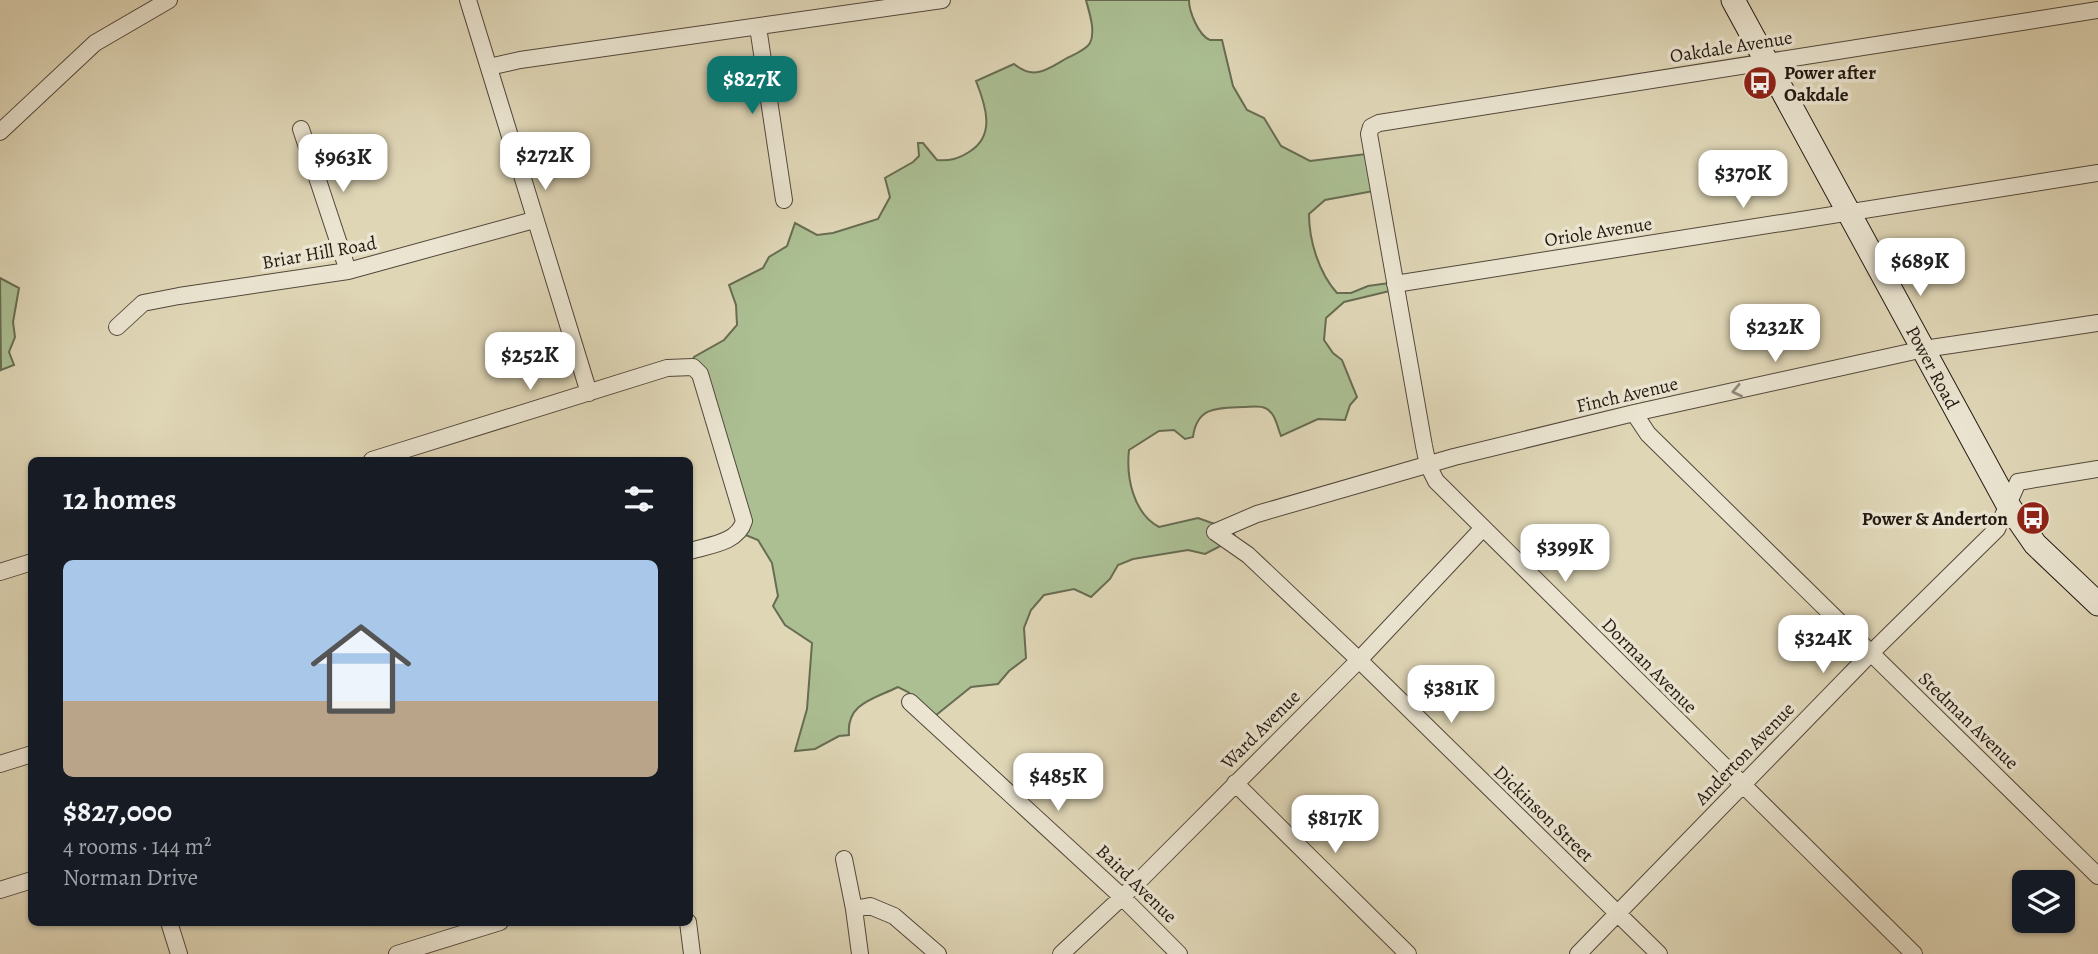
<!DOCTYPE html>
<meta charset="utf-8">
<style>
:root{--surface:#171b24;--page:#242831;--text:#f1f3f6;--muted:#9ea1a6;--line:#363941;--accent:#0f766e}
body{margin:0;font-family:Alegreya,serif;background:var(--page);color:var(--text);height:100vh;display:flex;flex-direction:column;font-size:26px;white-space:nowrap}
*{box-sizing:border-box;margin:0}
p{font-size:23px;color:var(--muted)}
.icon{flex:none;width:38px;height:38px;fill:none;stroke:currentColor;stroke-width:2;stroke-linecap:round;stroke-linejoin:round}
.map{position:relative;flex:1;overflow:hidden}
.side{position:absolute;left:28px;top:457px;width:665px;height:469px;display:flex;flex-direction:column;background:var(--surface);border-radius:10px;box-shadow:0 2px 5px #0004}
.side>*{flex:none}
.controls{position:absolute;left:2012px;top:870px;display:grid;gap:14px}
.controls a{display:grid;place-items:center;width:63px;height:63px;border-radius:10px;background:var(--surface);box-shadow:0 2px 5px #0004;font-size:35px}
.price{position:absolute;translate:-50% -60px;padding:0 16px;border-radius:14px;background:#fff;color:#222;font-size:23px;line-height:46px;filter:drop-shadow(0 2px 4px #0008)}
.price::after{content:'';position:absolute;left:50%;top:42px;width:21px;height:16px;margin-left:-10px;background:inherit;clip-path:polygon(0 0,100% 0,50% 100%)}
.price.selected{background:var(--accent);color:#fff}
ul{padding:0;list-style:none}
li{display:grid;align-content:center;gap:14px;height:371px;padding:0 35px}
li+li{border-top:2px solid var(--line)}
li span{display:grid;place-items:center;height:217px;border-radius:10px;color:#555}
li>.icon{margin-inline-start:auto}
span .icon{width:126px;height:126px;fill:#fffc;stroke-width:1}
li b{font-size:30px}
h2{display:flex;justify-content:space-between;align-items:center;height:84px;padding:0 35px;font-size:30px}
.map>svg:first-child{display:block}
.green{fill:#abbf93;stroke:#686c52;stroke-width:2}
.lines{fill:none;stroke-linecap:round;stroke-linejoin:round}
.minor-casing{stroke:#53483b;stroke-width:18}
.secondary-casing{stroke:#241912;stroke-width:25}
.minor{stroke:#eae4d0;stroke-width:16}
.secondary{stroke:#eae4d0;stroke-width:23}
.oneway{stroke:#91897a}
.labels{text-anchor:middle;stroke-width:7;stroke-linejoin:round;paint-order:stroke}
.street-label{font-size:19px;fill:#241912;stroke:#eae4d0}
.poi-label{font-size:19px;font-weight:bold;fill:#241912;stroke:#eae4d0;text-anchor:start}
</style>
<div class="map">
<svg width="2098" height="954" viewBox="0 0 2098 954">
<rect width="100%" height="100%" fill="#dfd6b6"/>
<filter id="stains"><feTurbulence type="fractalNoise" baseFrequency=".00286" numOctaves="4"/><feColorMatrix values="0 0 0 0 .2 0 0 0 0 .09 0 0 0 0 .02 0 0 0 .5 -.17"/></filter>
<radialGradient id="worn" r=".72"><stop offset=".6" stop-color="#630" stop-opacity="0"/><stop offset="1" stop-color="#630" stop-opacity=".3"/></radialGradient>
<path class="green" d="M1086,0H1189C1189,11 1198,35 1210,40C1212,40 1220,40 1222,40L1233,86L1247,110L1264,118L1281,146L1310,161L1374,153L1379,190L1325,200L1309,214C1309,241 1319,273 1337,293H1351L1368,286L1396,282L1398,289L1344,302L1326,318L1324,340L1333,353L1342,360L1357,397L1350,405L1345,420L1318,419L1281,436C1277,426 1275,412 1265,408C1259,405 1250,407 1243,407C1218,408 1197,406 1193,437L1185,439L1174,430L1159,431L1129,450C1126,477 1133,513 1159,527L1198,518L1232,530L1236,538L1205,554L1188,550L1133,559L1118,565L1110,579L1091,597L1074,589L1044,595L1031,610L1024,628L1026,658L1009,671L998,684L971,687L935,716L908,692L898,687C874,699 846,703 849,735L839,736L815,749L795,751L807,709L812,643L785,625L773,606L778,596L772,563L758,540L743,534L690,365L694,357L724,340L737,325L736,305L729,285L763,268L769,257L787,246L795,223L817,235L833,233L878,219L890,197L885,178L913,162L919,156L918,143H923L937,160C950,161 958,159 969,152C996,136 986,106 976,81L1014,64C1034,81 1048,69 1067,58C1075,54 1086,50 1090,43C1096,31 1089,12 1086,0Z
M0,278L19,288L13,322L15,337L9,352L14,365L1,370Z"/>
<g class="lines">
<g class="minor-casing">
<path id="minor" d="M468,0L589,393
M758,27L784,200
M489,67L520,60L942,0
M301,129L348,271
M0,132L95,43L169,0
M1395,284L2098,173
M117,327L143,303L179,296L348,271L534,220
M1634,413L1648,434L2098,876
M372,460L667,368L693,367L700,374L744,521C738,543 709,545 690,551
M1215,532L1257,514L1454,457L1634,413L1924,349L2098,323
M1215,532L1248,555L1359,660L1659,954
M0,572L32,562
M910,702L1121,896L1179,954
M0,764L32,754
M1235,783L1408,954
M844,859L854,909L860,954
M0,890L32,880
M854,909L870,906L894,916L938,954
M169,922L179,954
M688,922L692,954
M397,954L500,922
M1061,954L1136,884L1359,660L1483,528
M1578,954L1871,653L1997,529L2018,482L2098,469
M1914,954L1436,481L1428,465L1424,446L1369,134L1371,127L1379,123L2098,10"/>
</g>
<g class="secondary-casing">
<path id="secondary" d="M1733,0L2008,505L2035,544L2098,604"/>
</g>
<use href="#minor" class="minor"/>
<use href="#secondary" class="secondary"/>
</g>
<defs><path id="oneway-chevron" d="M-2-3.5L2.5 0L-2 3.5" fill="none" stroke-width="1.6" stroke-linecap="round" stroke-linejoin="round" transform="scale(1.75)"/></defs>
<use class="oneway" href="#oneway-chevron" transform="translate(1737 391) rotate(168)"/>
<defs>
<g id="bus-disc" transform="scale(1.75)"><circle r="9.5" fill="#8f2418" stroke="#eae4d0"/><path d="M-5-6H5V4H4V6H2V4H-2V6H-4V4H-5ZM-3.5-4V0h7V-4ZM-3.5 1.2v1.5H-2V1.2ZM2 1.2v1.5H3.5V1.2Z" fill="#fff"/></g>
</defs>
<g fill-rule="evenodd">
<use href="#bus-disc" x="1760" y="83"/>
<use href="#bus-disc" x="2033" y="518"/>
</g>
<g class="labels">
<g class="street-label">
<text transform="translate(1731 46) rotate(-9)" y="7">Oakdale Avenue</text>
<text transform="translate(1598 231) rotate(-9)" y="7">Oriole Avenue</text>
<text transform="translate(319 252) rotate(-10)" y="7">Briar Hill Road</text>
<text transform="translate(1933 367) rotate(62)" y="7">Power Road</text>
<text transform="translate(1627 394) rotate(-13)" y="7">Finch Avenue</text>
<text transform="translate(1650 665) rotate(45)" y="7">Dorman Avenue</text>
<text transform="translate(1969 720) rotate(44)" y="7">Stedman Avenue</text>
<text transform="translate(1260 729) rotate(-45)" y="7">Ward Avenue</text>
<text transform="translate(1744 753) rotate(-46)" y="7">Anderton Avenue</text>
<text transform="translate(1544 813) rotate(44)" y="7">Dickinson Street</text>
<text transform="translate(1137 883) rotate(44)" y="7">Baird Avenue</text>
</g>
<g class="poi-label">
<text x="1784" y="79">Power after<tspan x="1784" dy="22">Oakdale</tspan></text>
<text x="2008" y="525" text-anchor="end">Power &amp; Anderton</text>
</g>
</g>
<rect width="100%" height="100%" filter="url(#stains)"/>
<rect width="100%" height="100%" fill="url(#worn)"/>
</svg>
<div class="controls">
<a><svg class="icon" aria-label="layers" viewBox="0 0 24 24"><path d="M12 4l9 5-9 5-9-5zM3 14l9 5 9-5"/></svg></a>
</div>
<b class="price selected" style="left:752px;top:116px">$827K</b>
<b class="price" style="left:545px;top:192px">$272K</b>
<b class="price" style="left:343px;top:194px">$963K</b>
<b class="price" style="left:1743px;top:210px">$370K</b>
<b class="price" style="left:1920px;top:298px">$689K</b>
<b class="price" style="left:1775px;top:364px">$232K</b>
<b class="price" style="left:530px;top:392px">$252K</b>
<b class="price" style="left:1565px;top:584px">$399K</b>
<b class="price" style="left:1823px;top:675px">$324K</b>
<b class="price" style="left:1451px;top:725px">$381K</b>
<b class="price" style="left:1058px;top:813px">$485K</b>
<b class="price" style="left:1335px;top:855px">$817K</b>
<section class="side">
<h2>12 homes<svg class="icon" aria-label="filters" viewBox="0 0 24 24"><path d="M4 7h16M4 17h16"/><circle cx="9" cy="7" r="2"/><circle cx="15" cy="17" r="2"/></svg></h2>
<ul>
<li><span style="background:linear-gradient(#a9c7e8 65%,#b9a48a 0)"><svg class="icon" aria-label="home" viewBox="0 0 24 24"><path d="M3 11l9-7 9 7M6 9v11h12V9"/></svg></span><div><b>$827,000</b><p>4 rooms · 144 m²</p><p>Norman Drive</p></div></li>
</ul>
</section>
</div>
